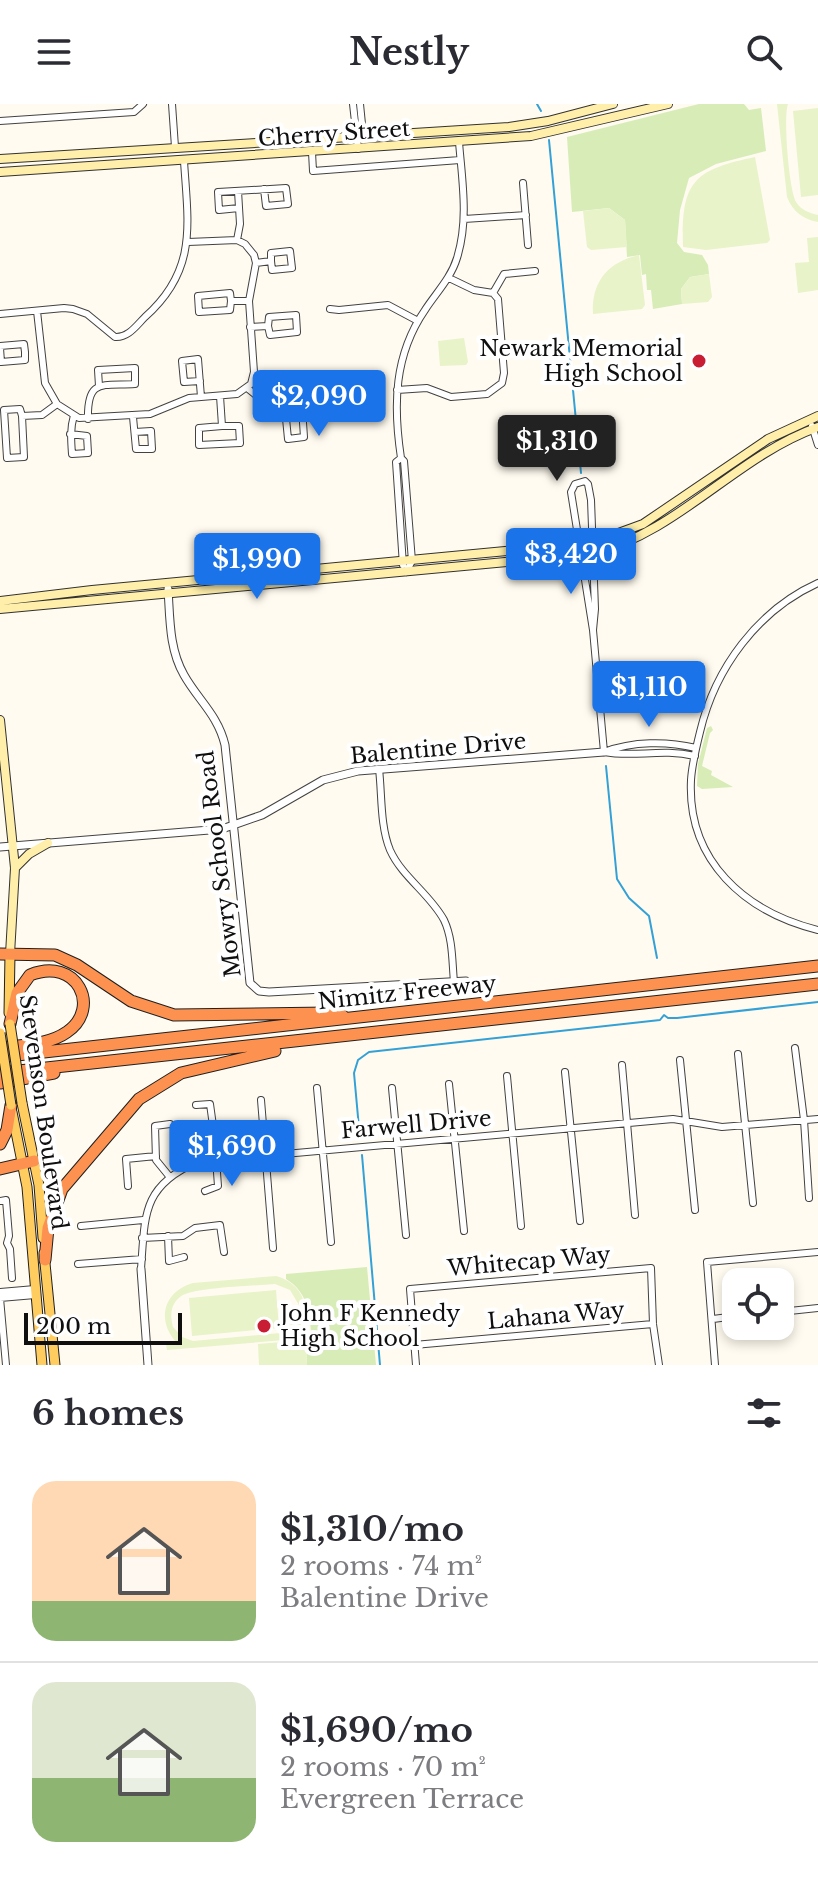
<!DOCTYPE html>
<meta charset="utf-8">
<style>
:root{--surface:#fff;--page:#f2f2f3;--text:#2b2b33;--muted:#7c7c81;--line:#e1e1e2;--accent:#1a73e8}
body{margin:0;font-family:"Libre Baskerville",serif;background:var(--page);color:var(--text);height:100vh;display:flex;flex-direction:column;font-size:30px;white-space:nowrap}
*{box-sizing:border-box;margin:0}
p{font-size:26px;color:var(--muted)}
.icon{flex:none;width:44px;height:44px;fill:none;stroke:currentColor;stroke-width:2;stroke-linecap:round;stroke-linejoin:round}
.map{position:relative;height:1261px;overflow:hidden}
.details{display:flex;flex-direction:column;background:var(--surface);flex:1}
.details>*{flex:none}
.tools{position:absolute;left:722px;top:1164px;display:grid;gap:16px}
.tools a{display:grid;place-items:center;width:72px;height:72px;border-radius:16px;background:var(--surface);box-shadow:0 4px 12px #0003;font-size:40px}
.scale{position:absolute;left:24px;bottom:20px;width:158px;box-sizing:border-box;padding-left:8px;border:4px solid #0f0f0f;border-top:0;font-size:22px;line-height:28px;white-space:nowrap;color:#0f0f0f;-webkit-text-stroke:6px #fff;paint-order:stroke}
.price{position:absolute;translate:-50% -68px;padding:0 18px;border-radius:8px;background:var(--accent);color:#fff;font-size:26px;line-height:52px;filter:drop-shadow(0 2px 4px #0008)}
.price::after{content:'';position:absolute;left:50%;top:48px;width:24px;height:18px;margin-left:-12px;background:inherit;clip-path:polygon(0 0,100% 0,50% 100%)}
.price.current{background:#222;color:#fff}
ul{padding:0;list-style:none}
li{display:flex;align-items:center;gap:24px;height:200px;padding:0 32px}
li+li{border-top:2px solid var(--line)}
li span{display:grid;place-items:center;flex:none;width:224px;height:160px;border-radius:24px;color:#555}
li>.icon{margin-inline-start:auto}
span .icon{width:96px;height:96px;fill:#fffc;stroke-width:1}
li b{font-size:34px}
h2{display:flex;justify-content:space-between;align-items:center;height:96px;padding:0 32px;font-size:34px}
header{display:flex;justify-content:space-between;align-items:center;height:104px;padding:0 32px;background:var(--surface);font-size:36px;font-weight:700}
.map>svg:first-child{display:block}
.green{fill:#d7ecb7}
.pitch{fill:#e8f3c9;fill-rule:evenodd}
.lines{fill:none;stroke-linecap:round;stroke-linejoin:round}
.stream{stroke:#33a1d6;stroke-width:2}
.minor-casing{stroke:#424242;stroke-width:8}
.tertiary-casing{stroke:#424242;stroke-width:9}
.secondary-casing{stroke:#313131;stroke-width:10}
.primary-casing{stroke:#202020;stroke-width:11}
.motorway-casing{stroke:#202020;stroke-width:13}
.minor{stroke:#fff;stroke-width:6}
.tertiary{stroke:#fff;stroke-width:7}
.secondary{stroke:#ffefab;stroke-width:8}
.primary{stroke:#ffcc60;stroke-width:9}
.motorway{stroke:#fd9250;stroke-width:11}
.primary-bridge-casing{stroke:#202020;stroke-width:11;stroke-linecap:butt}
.primary-bridge{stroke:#ffcc60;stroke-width:9}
.poi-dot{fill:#c81d32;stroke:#fff;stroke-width:3}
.labels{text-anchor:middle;stroke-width:8;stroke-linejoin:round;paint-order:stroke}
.street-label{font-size:22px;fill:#0f0f0f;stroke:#fff}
.poi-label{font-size:22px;fill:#0f0f0f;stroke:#fff;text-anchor:end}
</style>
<header><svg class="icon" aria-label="menu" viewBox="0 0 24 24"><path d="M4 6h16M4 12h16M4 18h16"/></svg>Nestly<svg class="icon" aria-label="search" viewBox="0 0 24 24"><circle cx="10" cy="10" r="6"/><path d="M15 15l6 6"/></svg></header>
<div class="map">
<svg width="818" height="1261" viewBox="0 0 818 1261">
<rect width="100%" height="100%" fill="#fffbf0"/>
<path class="green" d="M699,0H744L749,6L761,4L766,47L716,60L689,74L680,106L677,139L684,148L702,151L708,161L709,170L690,173L681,185L682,200L653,205L651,186H647L646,170L642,171L640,151L627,153L625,116L609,104L572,108L567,33Z
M711,622L713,626L710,629L702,662L712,667L711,671L733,683L702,685L697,682L698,660L707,624Z
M367,1163L376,1261H307L306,1244L312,1242C310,1216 311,1190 286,1175V1170Z"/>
<path class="pitch" d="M777,0H788C783,13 789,86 796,98C801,106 809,109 818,111V118C803,115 793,108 787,93Z
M818,4V91L801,93L793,7Z
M755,53L770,136L767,139L706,146L683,143C681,78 693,66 755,53Z
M609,104L625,116L627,143L591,146L587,143L583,107Z
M818,133V186L798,189L795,159L809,158L807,134Z
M639,151L645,201L642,205L593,210C591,178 608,158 639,151Z
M709,170L712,193L708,198L682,200L681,185L690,173Z
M464,234L468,258L466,261L440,262L438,237Z
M276,1172C303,1180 312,1203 298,1227H308V1234L167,1246L166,1240L176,1238C156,1216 164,1187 193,1179ZM275,1180L290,1186L299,1201L295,1217L280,1229L193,1237L182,1233L173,1223C170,1212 170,1201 180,1193C192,1183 256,1182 275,1180Z
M276,1186L279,1224L192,1232L189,1194Z
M306,1236L307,1261H259L258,1240Z"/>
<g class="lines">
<path class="stream" d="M537,0L541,7
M549,36L581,369
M606,662L617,775L629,794L649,812L657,854
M360,1035L354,969L358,956L369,948L660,916L664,911L668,914H677L818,898
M362,1051L380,1261"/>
<g class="minor-casing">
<path id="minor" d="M172,0L175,43
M353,0L358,45
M0,17L134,8L143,0
M357,26L362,20L360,0
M312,48L313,67L460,56
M523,79L528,141
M239,104L219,106L218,88L286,84L288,100L266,102L264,85
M464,115L526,111
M237,136L240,120L238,87
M256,159L271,157L272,166L292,164L290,147L271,149V157
M493,189L504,170L535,167
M231,197L230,206L199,208L198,192L230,189L231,197H249
M330,205L339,206L388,201L418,217
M37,207L45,279L57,300L79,314L150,310L189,294L237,290L251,280L254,268L249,197L256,159L254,151L245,140L237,136L188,138
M0,210L64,204L73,205L87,210L115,233C128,234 136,222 145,213C198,166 188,120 184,57
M250,223L268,222L269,213L296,211L297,228L270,231L268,222
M0,242L24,240L25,248
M0,244L1,258L25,256V248
M200,277L184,278L182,257L198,255L201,293
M247,284L262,296L284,294L288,335L304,333L300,275L283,276L284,294
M397,286L427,284L451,293L487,290L502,279L504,269L498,195L493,189L474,186L449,174
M220,292L222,322L199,324V341L240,339L239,322H222
M22,312L20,305L4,306L7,354L24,353L22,312L42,311L57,300
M133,313L136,345H152L151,327L135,328
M88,315C87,274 102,282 135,280V264L98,266L99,282
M812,322L818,341
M70,330L87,332L88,349L72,350C71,336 70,325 74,311
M401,354L396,358L403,461
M406,468L412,457L404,357L401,354C393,301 394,251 425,206C436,189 451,174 457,154C469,116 462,76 459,38
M818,479C758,506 715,564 700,628C696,644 692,660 691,676C687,757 745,808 818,826
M593,526L595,505L591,396L588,380L585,377L575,380L571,388L593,526L604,648
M604,648C633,637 667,637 696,644
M604,648C635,654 660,644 695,652
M379,665C382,690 380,722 390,746C402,773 430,790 444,816C453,835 452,857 454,878
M795,944L804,1016L809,1094
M738,950L753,1099
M680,956L695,1106
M622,961L635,1111
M565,968L580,1117
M507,972L521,1122
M449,980L464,1127
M317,984L331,1138
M392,984L406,1131
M261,996L273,1144
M196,1001L210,1000L214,1029L193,1031L197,1058
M169,1072L156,1056L155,1022L170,1020
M128,1082L126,1055L156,1052
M205,1087L218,1082L216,1055
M0,1097L6,1096L9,1132L7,1139L10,1145L12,1174
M81,1122L143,1116
M168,1132L169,1157L184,1153
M142,1134L183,1132L195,1124L220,1121L224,1148
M78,1160L142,1155
M141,1165C145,1111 142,1082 197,1058L673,1015L722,1023L818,1015
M0,1188L35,1185
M0,1194L6,1261
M0,1194L35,1191
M780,1208L818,1204
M713,1215L736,1212
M414,1241L653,1220
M416,1261L410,1185L651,1164L653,1220L659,1261
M715,1261L707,1158L818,1148"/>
</g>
<g class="tertiary-casing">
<path id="tertiary" d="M168,485C170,514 169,545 184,571C198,596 218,611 225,641L250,879L259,887L269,888L466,877
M0,743L222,725L262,711L323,676L358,667L604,648
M141,1165L148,1261"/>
</g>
<g class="secondary-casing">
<path id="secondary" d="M0,55L509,23L548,17L613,0
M0,68L531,32L668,0
M0,497L92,486L591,439L643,420L768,335L818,312
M0,505L592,450C680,427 735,353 818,323
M0,616L15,764L10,850
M15,764L29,750L48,739"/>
</g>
<g class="primary-casing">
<path id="primary" d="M9,909L10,850
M22,999L39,1081L43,1134
M12,1008L27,1083L42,1261
M44,1149L55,1261"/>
</g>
<g class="motorway-casing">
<path id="motorway" d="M0,850L55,851L77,861L131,897L174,911L328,909L343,912
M0,944C21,941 49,941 67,928C102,904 77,852 30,871L17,889L10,920
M8,952L818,862
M0,969L818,880
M0,979L54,969
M0,1040L7,1026L11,1001
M0,1065L34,1057
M45,1156L48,1124L62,1085L139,995L181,969L275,947"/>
</g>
<use href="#minor" class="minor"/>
<use href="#tertiary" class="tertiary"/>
<use href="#secondary" class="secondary"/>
<use href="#primary" class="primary"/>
<use href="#motorway" class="motorway"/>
<g class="primary-bridge-casing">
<path id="primary-bridge" d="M10,920L22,999
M0,929L11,1001"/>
</g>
<use href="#primary-bridge" class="primary-bridge"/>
</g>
<g class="poi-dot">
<circle cx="699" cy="257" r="8"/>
<circle cx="264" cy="1222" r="8"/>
</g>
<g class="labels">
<g class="street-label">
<text transform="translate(334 29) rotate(-4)" y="8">Cherry Street</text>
<text transform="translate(438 644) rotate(-5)" y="8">Balentine Drive</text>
<text transform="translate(219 760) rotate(-97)" y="8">Mowry School Road</text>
<text transform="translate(407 888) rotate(-6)" y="8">Nimitz Freeway</text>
<text transform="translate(44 1008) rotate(82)" y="8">Stevenson Boulevard</text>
<text transform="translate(416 1020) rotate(-5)" y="8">Farwell Drive</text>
<text transform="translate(529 1157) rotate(-5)" y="8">Whitecap Way</text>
<text transform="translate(556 1211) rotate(-5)" y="8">Lahana Way</text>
</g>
<g class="poi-label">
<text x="683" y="252">Newark Memorial<tspan x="683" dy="25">High School</tspan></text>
<text x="280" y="1217" text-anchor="start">John F Kennedy<tspan x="280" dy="25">High School</tspan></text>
</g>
</g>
</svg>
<div class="tools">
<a><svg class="icon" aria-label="locate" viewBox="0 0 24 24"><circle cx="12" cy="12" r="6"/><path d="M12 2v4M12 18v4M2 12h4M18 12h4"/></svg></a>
</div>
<div class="scale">200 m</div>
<b class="price" style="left:319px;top:334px">$2,090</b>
<b class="price current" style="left:557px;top:379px">$1,310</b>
<b class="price" style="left:571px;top:492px">$3,420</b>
<b class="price" style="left:257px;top:497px">$1,990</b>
<b class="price" style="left:649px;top:625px">$1,110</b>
<b class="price" style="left:232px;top:1084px">$1,690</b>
</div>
<section class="details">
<h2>6 homes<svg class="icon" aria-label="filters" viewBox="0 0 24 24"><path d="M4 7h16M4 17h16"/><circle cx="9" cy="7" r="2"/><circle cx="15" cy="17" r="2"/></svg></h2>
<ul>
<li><span style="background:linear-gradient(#ffd9b3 75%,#8fb573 0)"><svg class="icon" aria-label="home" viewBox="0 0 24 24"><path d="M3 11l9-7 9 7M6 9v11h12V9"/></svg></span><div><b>$1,310/mo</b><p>2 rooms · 74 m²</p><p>Balentine Drive</p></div></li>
<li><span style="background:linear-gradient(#dfe7d0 60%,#8fb573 0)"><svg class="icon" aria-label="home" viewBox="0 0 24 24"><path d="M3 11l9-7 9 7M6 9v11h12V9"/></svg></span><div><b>$1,690/mo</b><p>2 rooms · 70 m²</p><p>Evergreen Terrace</p></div></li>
</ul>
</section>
